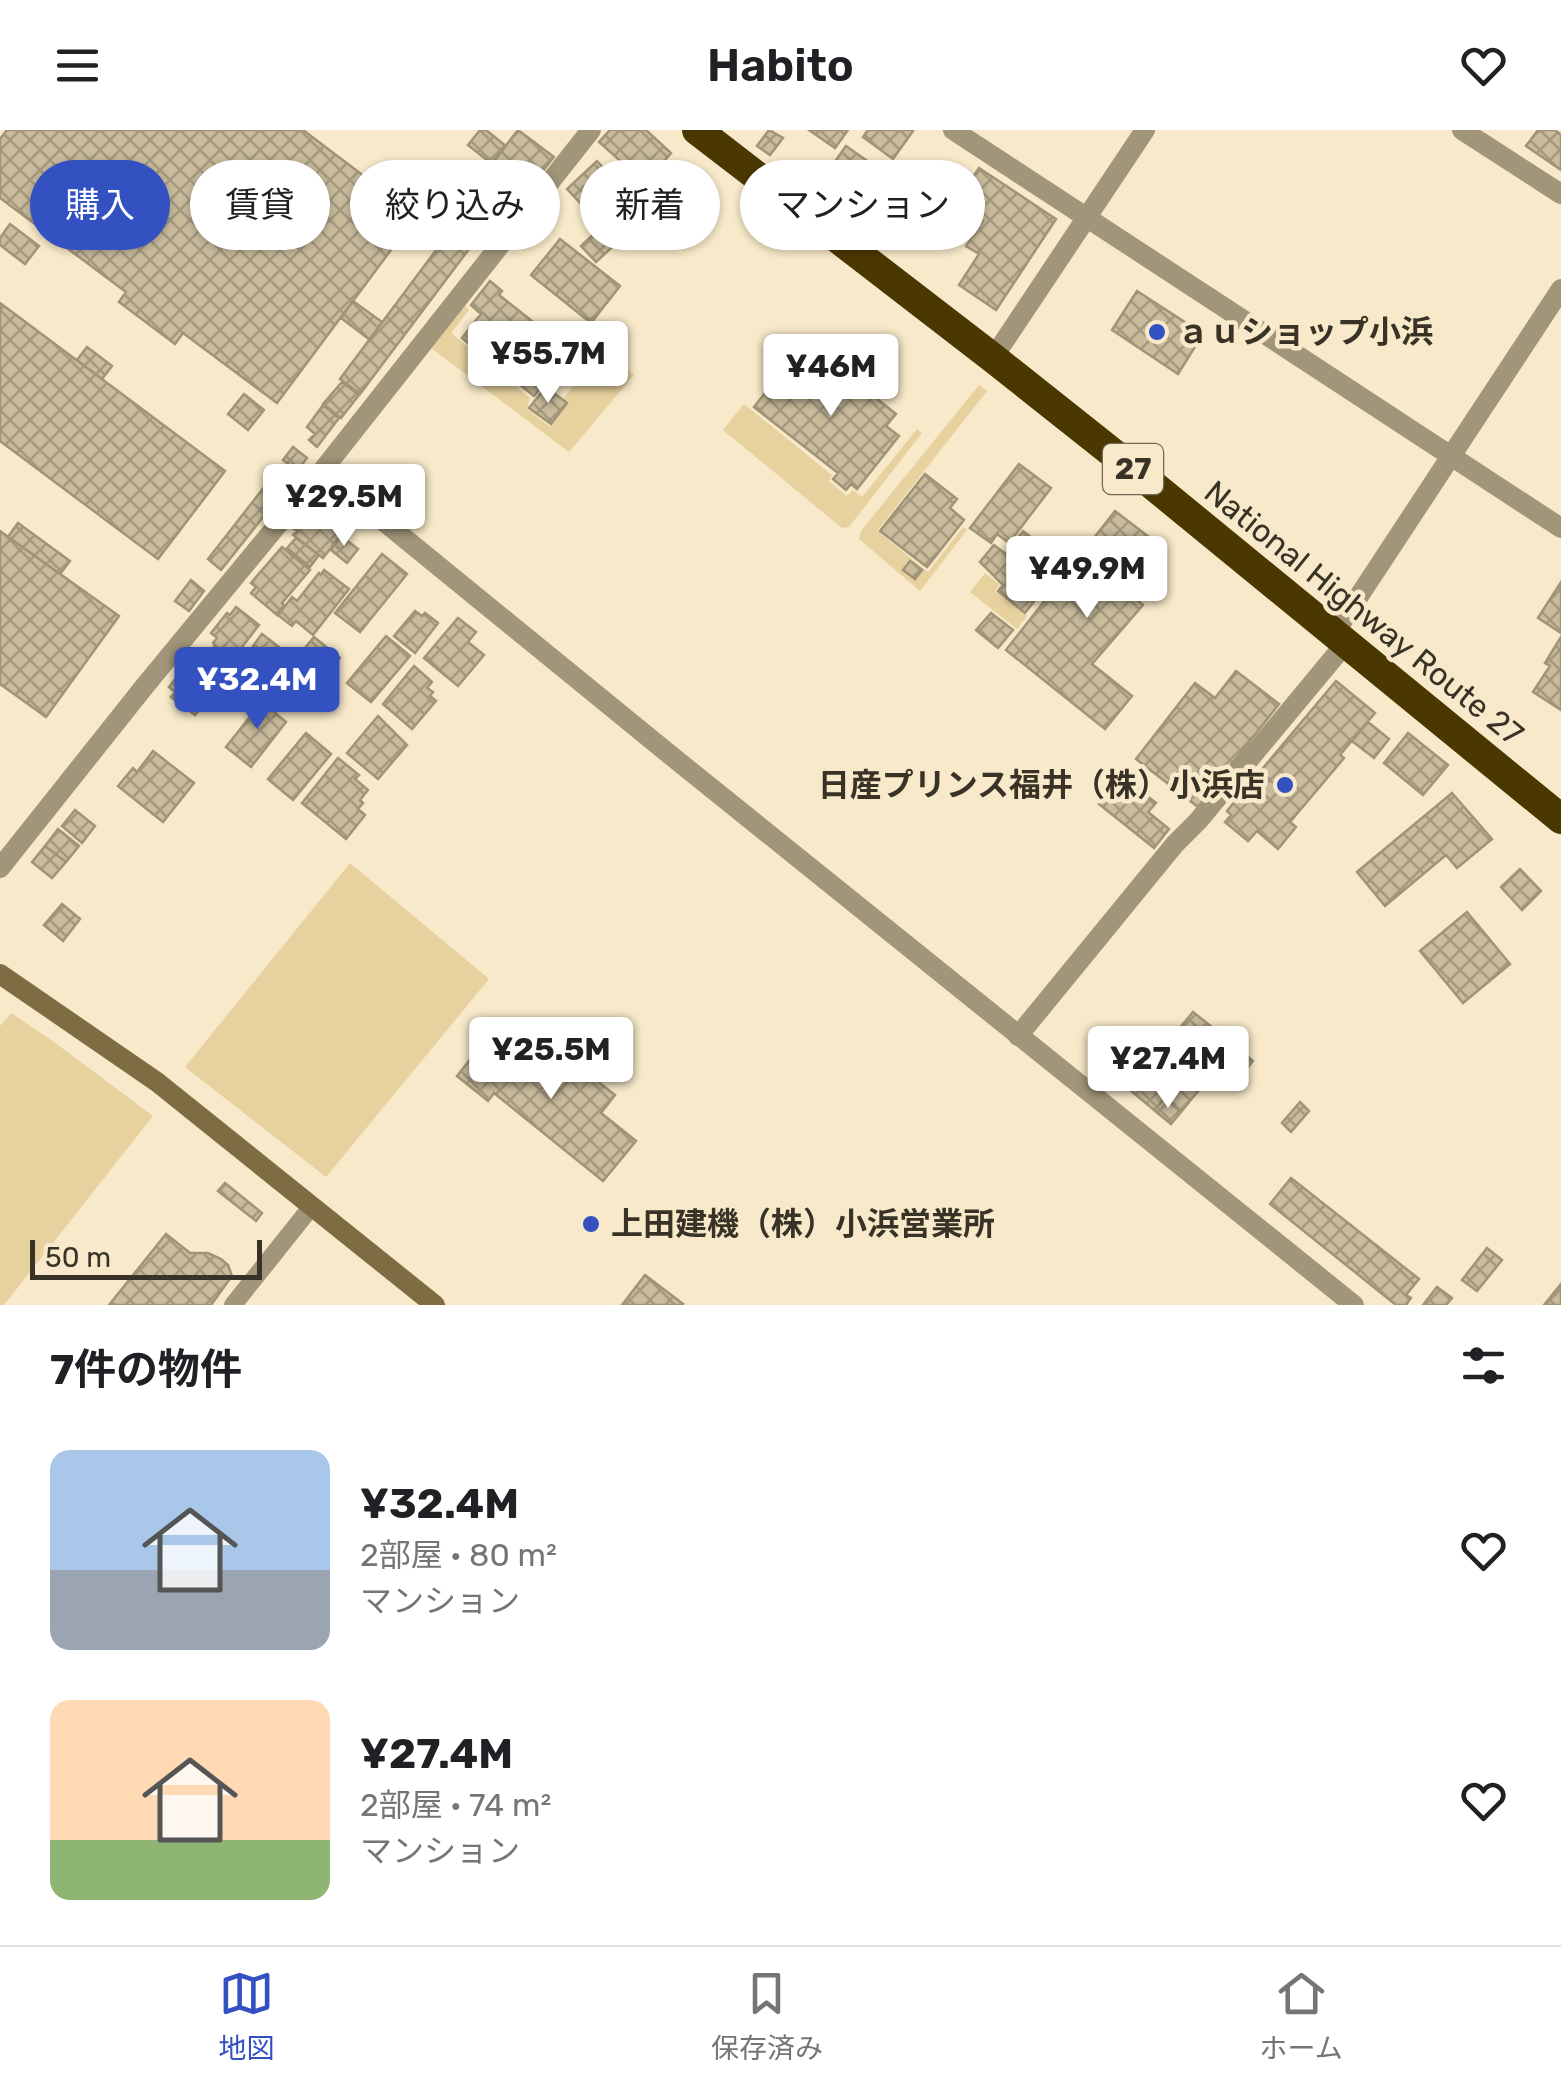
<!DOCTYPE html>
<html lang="ja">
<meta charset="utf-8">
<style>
:root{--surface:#fff;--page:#f2f2f2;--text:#202124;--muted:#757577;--line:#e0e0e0;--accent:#3451c2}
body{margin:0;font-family:Rubik,"Noto Sans JP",sans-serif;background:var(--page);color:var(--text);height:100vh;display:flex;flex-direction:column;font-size:38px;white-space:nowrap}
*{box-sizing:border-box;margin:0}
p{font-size:32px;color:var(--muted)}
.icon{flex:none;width:55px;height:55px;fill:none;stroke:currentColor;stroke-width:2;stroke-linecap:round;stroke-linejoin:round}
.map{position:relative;height:1175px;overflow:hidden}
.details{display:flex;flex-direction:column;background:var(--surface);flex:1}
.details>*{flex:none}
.hud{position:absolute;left:30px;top:30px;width:1000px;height:90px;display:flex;gap:20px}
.scale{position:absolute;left:30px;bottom:25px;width:232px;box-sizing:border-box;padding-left:10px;border:5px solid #383326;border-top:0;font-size:28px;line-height:35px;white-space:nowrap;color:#383326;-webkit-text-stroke:8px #f7e9c9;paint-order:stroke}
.price{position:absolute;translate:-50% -85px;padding:0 22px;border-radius:10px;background:#fff;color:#222;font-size:32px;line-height:65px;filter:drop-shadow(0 2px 5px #0008)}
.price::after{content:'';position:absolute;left:50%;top:60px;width:30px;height:22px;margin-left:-15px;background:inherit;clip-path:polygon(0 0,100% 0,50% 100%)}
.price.current{background:var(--accent);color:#fff}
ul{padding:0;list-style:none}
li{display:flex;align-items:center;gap:30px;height:250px;padding:0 50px}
li span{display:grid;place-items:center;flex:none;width:280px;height:200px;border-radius:20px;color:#555}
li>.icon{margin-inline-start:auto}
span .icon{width:120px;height:120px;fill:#fffc;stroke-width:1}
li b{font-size:42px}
h2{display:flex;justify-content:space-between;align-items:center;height:120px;padding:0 50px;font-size:42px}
.chip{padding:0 35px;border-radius:45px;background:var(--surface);box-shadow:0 2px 8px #0004;font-size:35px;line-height:90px}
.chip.current{background:var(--accent);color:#fff}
header{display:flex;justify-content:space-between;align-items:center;height:130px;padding:0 50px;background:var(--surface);font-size:45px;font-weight:600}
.menu{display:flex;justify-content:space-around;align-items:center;height:140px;border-top:2px solid var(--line);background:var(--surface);font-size:28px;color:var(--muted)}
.menu a{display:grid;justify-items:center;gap:5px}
.menu .current{color:var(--accent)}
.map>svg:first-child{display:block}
.green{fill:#e6d19f}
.building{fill:url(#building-cross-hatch);stroke:#a19475;stroke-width:2.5}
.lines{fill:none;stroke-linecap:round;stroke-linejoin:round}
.lane{stroke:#a1967a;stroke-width:18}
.street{stroke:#a1967a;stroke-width:20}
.secondary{stroke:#7e6d43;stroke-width:20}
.highway{stroke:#4b3800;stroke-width:30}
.poi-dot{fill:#3451c2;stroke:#f7e9c9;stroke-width:4}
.labels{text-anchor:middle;stroke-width:9;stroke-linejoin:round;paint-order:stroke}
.shield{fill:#f7e9c9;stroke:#716a57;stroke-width:2.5}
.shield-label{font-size:30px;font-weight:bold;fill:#383326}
.poi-label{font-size:32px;font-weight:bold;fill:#383326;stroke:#f7e9c9;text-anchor:start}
.street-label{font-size:32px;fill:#383326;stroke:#f7e9c9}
</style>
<header><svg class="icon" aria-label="menu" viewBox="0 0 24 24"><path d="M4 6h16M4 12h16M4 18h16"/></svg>Habito<svg class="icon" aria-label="heart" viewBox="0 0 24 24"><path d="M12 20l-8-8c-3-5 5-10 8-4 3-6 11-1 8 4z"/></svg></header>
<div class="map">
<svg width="1561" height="1175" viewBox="0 0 1561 1175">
<defs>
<pattern id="building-cross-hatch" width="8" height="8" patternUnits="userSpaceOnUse" patternTransform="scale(2.5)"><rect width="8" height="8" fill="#c9bb9c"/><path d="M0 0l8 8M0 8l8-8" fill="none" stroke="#a4997f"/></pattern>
</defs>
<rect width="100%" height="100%" fill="#f7e9c9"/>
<path class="green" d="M465,176L469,180L451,203L530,268L527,279L550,297L568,274L563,269L593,231L583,213L588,207L634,245L569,322L431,218Z
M979,255L987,261L877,401L928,442L963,397L967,400L920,461L859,409L861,401Z
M744,274L832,345L829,351L847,366L853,360L862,367L917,299L922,303L849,397L842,398L723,300Z
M985,443L999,454L995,461L1027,486L1017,499L970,462Z
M350,733L489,849L326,1047L185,937Z
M11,883L54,912L153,986L4,1175H0V896Z"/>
<path class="building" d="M7,0H303L377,56L385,46L405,62L398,71L417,85L277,273L183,203L175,214L119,172L126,162L0,68V9Z
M480,0H486L506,16L492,34L468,15Z
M518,0L554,27L490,107L455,80Z
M610,0H646L671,23L645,53L599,12Z
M769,0L783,8L770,25L757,16Z
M809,0H848L835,18Z
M868,0H911L913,1L893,29L863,7Z
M1538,0H1555L1561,5V40L1526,16Z
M846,16L883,42L865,69L827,43Z
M597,31L647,85L596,132L581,116L602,96L567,59Z
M979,38L1056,89L996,180L959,155L979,124L966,116L983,91L955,74Z
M662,42L678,63L654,81L638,60Z
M10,94L39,116L25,134L0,115V108Z
M448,104L469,119L360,264L340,249Z
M560,109L620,156L591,193L531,145Z
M490,151L502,161L499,165L570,221L534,266L462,208L481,184L471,175Z
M1137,161L1203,204L1178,244L1112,200Z
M353,171L382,192L370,210L341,188Z
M0,173L225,341L158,429L0,311Z
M87,217L112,236L102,249L77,230Z
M794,226L819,246L830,232L896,284L886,296L899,306L857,359L851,354L846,360L833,349L838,343L754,277Z
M342,252L359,265L341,288L323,274Z
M546,257L567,273L551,294L529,278Z
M244,264L264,280L248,300L228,284Z
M323,275L339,288L317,317L309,310L315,304L307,297Z
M293,317L307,328L297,341L283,330Z
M1019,334L1051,358L1009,413L997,404L991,413L970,398Z
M276,342L290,353L221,440L208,429Z
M925,344L957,369L950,378L964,390L927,437L880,401Z
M319,373L348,396L323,428L293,405L297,401L293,398L308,379L312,382Z
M1115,381L1149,407L1143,415L1145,448L1113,450L1143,475L1092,534L1132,566L1105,599L1006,520Z
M18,393L70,431L60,444L8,407Z
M0,401L119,486L46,587L0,554Z
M1023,401L1064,433L1025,483L998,461L1003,455L980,432L994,415L1006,424Z
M341,406L358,419L347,433L331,420Z
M296,408L319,425L310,437L287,418Z
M282,417L310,440L282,473L284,475L277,485L251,463L256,457L251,453Z
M382,424L407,444L360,502L335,483Z
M910,431L922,440L915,449L903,440Z
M324,440L349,459L313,505L296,491L292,496L278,485L292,467L297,471L319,443L321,445Z
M191,450L204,461L189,481L175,471Z
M1561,452V503L1538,488Z
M236,477L259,495L235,526L239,529L227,543L206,527L215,515L213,513L217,508L211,503L227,483L230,485Z
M415,481L422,486L425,483L438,493L415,523L394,506Z
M991,483L1013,500L998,518L976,500Z
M458,488L476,502L468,512L484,525L458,556L424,528Z
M262,504L292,527L259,568L233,547L256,518L253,516Z
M386,506L410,526L371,572L347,553Z
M314,507L340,528L304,573L295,566L288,575L272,563L279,554L277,552Z
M1561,507V580L1533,562L1550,536L1545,533Z
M414,536L432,552L427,558L433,562L430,566L436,571L412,599L383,574Z
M184,538L215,561L195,585L171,567L175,562L169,557Z
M1236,541L1279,574L1198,677L1136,629L1195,553L1215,568Z
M1336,551L1375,583L1340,625L1344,628L1290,692L1296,697L1278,719L1257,701L1248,711L1225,692L1231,685L1227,681Z
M267,565L281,576L275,583L286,592L251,637L226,617Z
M378,586L407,615L378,649L347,623Z
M1368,592L1389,609L1374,628L1352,611Z
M306,603L331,624L293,670L268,649Z
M1408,603L1448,635L1423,665L1384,633Z
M153,621L194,653L163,692L118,656L133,638L137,642Z
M338,628L359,645L355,649L368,660L360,670L363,673L358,679L365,685L346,709L302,673Z
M1122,646L1156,673L1148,682L1169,699L1154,718L1099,674Z
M1452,663L1492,709L1457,738L1446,725L1385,776L1357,742Z
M75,680L95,696L82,713L62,696Z
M58,699L79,716L66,732L45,716Z
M45,716L66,732L52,748L32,732Z
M1520,739L1541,761L1522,780L1501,757Z
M62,774L80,789L63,811L44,795Z
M1467,782L1510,834L1463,873L1420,821Z
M1193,882L1218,902L1182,946L1199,960L1181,982L1165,968L1154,980L1129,959Z
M495,898L558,948L572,931L615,965L601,983L636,1011L603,1051L494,963L488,971L457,946Z
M1218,902L1253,931L1234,954L1216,939L1199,960L1182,946Z
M1165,968L1181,982L1171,994L1154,980Z
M1300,972L1309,981L1291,1002L1282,993Z
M1291,1048L1419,1149L1406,1165L1411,1168L1406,1175H1396L1270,1074Z
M225,1053L262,1083L256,1091L218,1061Z
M166,1104L190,1123H208L221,1129L228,1135L232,1146L211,1175H109Z
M1487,1118L1502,1130L1477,1161L1462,1150Z
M645,1145L683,1174L682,1175H622Z
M1561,1154V1175H1544Z
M1437,1157L1452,1168L1446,1175H1423Z"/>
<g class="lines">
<path class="lane" d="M233,1175L312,1076"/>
<path class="street" d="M953,0L1561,398
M1462,0L1561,64
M993,228L1145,0
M322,341L674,628L1354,1175
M1334,504L1561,159
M0,738L144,557L322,341L591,0
M1018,906L1175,714L1198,691L1345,514"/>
<path class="secondary" d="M0,844L157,952L435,1175"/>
<path class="highway" d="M697,0L993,228L1143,347L1561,689"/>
</g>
<g class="poi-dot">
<circle cx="1157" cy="202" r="10"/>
<circle cx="1285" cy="655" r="10"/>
<circle cx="591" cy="1094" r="10"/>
</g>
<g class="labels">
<rect class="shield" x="1103" y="314" width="60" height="50" rx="8"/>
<g class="shield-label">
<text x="1133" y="349">27</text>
</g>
<g class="poi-label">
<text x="1177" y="213">ａｕショップ小浜</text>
<text x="1265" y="666" text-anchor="end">日産プリンス福井（株）小浜店</text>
<text x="611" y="1105">上田建機（株）小浜営業所</text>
</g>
<g class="street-label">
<text transform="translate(1364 483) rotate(39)" y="11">National Highway Route 27</text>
</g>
</g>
</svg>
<div class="scale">50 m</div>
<b class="price" style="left:548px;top:276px">¥55.7M</b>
<b class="price" style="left:831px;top:289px">¥46M</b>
<b class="price" style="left:344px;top:419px">¥29.5M</b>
<b class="price" style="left:1087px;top:491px">¥49.9M</b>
<b class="price current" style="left:257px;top:602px">¥32.4M</b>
<b class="price" style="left:551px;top:972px">¥25.5M</b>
<b class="price" style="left:1168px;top:981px">¥27.4M</b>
<div class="hud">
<a class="chip current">購入</a>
<a class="chip">賃貸</a>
<a class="chip">絞り込み</a>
<a class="chip">新着</a>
<a class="chip">マンション</a>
</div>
</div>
<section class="details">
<h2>7件の物件<svg class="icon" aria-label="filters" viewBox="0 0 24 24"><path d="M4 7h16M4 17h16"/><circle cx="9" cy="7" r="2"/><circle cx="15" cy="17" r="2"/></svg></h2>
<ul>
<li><span style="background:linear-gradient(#a9c7e8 60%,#9aa5b1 0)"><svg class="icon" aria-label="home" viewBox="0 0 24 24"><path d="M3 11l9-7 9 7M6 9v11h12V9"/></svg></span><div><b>¥32.4M</b><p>2部屋 · 80 m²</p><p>マンション</p></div><svg class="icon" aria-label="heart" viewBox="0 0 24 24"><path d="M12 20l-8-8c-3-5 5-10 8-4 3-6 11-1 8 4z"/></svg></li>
<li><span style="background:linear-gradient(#ffd9b3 70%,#8fb573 0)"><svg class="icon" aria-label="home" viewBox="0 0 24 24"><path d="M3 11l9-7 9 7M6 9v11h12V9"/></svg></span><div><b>¥27.4M</b><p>2部屋 · 74 m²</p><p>マンション</p></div><svg class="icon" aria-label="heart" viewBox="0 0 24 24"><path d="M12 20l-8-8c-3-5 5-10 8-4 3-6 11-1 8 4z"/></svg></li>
</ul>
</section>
<nav class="menu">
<a class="current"><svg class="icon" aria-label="map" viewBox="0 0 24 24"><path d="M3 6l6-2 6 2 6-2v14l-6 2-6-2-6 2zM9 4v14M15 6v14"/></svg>地図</a>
<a><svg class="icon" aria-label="saved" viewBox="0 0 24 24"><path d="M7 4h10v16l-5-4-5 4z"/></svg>保存済み</a>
<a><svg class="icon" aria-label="home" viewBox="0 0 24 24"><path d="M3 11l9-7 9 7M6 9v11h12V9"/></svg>ホーム</a>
</nav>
